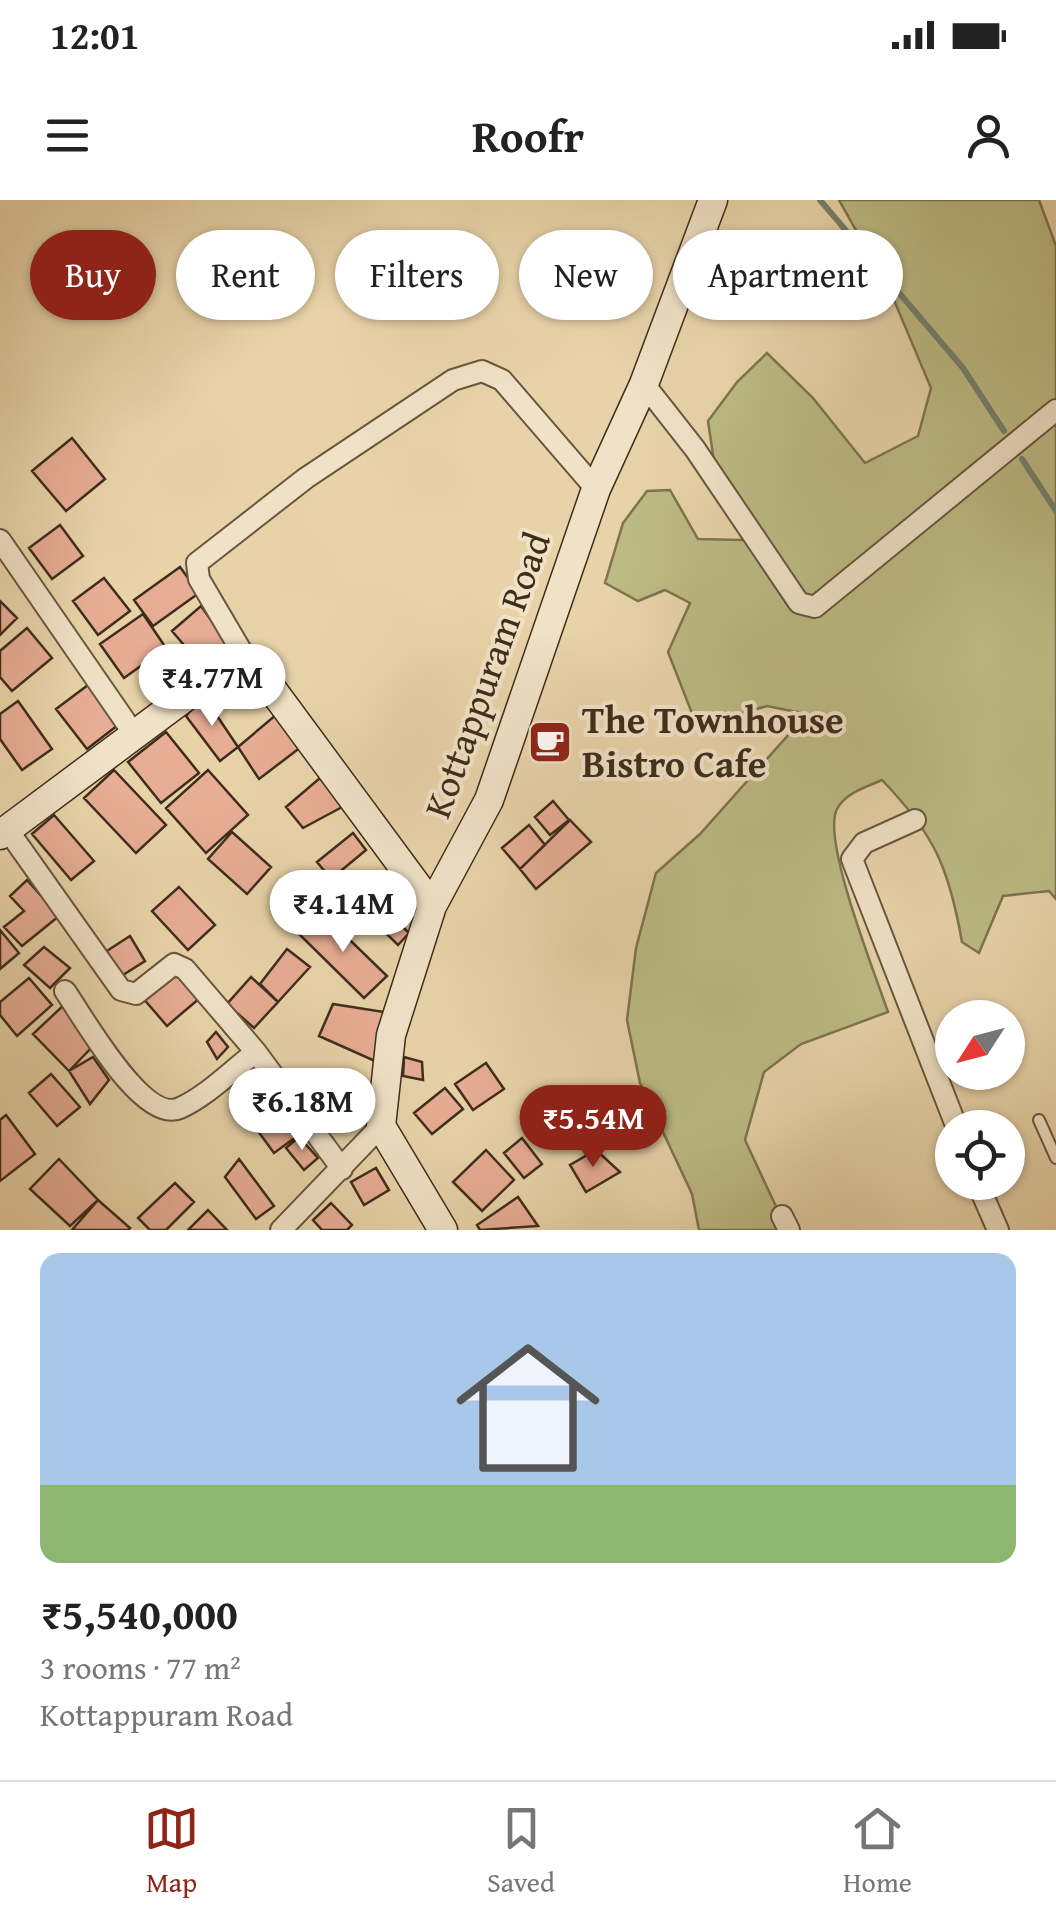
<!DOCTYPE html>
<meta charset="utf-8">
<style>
:root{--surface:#fff;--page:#f6f6f6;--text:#222;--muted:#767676;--line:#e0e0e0;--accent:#8f2418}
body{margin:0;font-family:"Gentium Book Plus",serif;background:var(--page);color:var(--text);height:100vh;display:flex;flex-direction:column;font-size:38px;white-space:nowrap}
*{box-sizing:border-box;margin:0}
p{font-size:32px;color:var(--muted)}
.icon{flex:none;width:55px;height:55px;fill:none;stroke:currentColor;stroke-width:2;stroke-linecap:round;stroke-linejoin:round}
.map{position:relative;height:1030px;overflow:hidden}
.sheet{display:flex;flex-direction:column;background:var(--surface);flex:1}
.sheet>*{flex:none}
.banner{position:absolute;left:30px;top:30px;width:998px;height:90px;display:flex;gap:20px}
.needle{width:65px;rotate:234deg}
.buttons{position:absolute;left:935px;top:800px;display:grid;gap:20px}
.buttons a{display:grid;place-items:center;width:90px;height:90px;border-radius:50%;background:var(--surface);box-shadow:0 2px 8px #0004;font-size:50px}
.price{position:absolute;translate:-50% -85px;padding:0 22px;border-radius:35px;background:#fff;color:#222;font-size:32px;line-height:65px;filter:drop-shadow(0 2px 5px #0008)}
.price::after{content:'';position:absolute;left:50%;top:60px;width:30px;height:22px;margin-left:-15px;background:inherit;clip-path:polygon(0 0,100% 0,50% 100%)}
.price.on{background:var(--accent);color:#fff}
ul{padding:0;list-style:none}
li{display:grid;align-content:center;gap:20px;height:530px;padding:0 40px}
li+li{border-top:2px solid var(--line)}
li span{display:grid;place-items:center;height:310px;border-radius:20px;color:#555}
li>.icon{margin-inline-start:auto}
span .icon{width:180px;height:180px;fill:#fffc;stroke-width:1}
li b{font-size:42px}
.chip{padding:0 35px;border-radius:45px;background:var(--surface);box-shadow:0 2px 8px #0004;font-size:35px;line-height:90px}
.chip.on{background:var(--accent);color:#fff}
.status{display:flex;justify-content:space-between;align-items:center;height:70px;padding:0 50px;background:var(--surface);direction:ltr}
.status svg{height:28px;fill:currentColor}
header{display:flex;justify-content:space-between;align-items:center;height:130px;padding:0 40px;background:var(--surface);font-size:45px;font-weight:700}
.dock{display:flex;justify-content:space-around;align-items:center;height:140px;border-top:2px solid var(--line);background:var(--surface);font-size:28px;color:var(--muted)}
.dock a{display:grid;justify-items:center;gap:5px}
.dock .on{color:var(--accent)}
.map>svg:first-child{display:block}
.green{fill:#bcbb84;stroke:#7e7450;stroke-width:2.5}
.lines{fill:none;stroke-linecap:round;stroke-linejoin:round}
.stream{stroke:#74816d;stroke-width:6}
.building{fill:#e7ad95;stroke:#3f2d1b;stroke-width:2.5}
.lane-casing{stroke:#69563e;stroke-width:14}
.street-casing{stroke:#69563e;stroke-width:24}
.secondary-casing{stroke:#3f2d1b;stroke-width:31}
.lane{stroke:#f0e2c7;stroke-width:10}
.street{stroke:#f0e2c7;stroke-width:20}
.secondary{stroke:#f0e2c7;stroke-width:28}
.labels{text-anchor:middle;stroke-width:8;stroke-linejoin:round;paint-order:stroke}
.street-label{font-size:38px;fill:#3f2d1b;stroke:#f0e2c7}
.poi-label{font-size:38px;font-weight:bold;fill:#3f2d1b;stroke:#f0e2c7;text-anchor:start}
</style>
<div class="status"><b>12:01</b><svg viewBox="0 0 49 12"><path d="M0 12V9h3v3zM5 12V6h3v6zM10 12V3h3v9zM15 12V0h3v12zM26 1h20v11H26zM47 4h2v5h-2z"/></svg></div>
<header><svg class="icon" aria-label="menu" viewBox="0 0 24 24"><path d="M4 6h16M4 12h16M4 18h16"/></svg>Roofr<svg class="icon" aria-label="person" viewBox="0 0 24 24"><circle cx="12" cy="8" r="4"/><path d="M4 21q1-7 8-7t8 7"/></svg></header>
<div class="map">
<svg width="1056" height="1030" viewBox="0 0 1056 1030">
<rect width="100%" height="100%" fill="#e8d3a9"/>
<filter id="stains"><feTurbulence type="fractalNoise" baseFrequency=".002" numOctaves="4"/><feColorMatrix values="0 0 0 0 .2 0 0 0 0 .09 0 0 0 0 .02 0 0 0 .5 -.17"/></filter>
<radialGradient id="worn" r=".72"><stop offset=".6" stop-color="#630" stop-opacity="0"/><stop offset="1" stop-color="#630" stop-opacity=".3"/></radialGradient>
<path class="green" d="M839,0H1039L1056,46V699L1049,691L1003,696L979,753L962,742C949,668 935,635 882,580C867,587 846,592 837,609C821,639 876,776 888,812L801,844L764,872L745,940L787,1030H699L692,994L640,883L627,820L636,748L656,673L700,634L807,514L767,506L697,526L668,452L690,403L665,390L638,401L605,383L623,323L647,291L670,290L698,339L742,340L740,316L715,268L708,221L737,182L767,153L813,198L865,263L918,236L931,188L891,93Z"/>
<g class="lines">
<path class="stream" d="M820,0L963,168L1004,231
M1022,259L1056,311"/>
</g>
<path class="building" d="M72,238L105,279L66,311L32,271Z
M60,325L83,356L52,379L29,348Z
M180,367L199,393L153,426L134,400Z
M104,378L130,411L98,435L73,401Z
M0,401L17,418L0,435Z
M201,406L231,448L206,471L172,431Z
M143,414L166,448L124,478L100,444Z
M27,428L52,458L12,491L0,477V451Z
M88,485L118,525L87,549L56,509Z
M203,495L238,547L220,561L186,516Z
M18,501L52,549L22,570L0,539V514Z
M277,514L301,547L259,579L238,547Z
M166,532L199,573L161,603L128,562Z
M114,570L166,625L136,653L84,598Z
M208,570L248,615L206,653L166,608Z
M320,578L344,606L303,628L286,607Z
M553,601L569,620L550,635L535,617Z
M54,615L94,661L71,680L32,634Z
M570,620L591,642L536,689L520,669Z
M529,625L545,645L520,669L502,648Z
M232,632L271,667L247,694L208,659Z
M353,633L366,650L331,679L317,662Z
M27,680L59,716L22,746L4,727L24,711L10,696Z
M179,687L215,725L188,750L152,711Z
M375,699L409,733L398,745L363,711Z
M321,712L387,776L364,798L299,734Z
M0,730L19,753L0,769Z
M130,736L145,761L115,780L99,756Z
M44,747L70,768L50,788L24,765Z
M287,749L310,767L278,802L260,784Z
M177,768L201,797L167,826L142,797Z
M251,777L278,802L254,828L227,804Z
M29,778L52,805L17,836L0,815V802Z
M66,803L93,846L69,871L33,834Z
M333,804L384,812L377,862L319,836Z
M216,832L228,847L217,859L207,842Z
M93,857L109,880L90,904L69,871Z
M404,857L422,862L423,880L403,876Z
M486,863L504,889L473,910L455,884Z
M51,874L80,907L57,926L29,893Z
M445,888L463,909L432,934L414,913Z
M282,900L304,931L274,953L252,923Z
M564,910L581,934L569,942L554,921Z
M6,915L35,954L0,981V920Z
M299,937L318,958L304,970L286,948Z
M522,938L542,964L524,978L504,953Z
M486,950L514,980L482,1011L453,982Z
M596,950L620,972L586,992L570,965Z
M59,959L98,1000L70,1026L30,989Z
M239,959L274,1006L256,1019L225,977Z
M376,968L389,990L364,1005L351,982Z
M175,983L194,1002L166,1030H150L138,1018Z
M518,997L538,1026L480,1030L477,1025Z
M98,1000L130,1028L128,1030H72Z
M331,1003L352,1025L347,1030H322L313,1020Z
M208,1010L227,1030H188Z"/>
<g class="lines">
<g class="lane-casing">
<path id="lane" d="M1039,920L1056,958"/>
</g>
<g class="street-casing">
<path id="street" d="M644,184L695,249L799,403L815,407L1056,210
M0,340L134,534
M249,464L199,379L197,363L306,278L453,180L482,171L502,180L596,289
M915,620L864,643L852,659L957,928
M7,629L121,790L136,794L174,764L185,769L256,852L342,969
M65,791C84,818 143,925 180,908C207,896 232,870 256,852
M977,982L998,1030
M782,1016L789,1030
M281,1030L381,926"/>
</g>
<g class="secondary-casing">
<path id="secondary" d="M0,635L208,480L249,464L266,481L432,706
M443,1030L381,926L391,835L432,706L489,600L596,289L644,184L713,0"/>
</g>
<use href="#lane" class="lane"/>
<use href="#street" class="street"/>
<use href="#secondary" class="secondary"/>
</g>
<defs>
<g id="cafe-square" transform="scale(2.25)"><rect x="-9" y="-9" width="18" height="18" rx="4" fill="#8f2418" stroke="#f0e2c7"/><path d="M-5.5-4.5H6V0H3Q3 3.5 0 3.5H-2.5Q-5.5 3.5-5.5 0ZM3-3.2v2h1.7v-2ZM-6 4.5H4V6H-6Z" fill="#fff"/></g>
</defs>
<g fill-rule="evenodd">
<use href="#cafe-square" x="550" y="542"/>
</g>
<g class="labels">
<g class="street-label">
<text transform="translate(487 475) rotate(-70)" y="13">Kottappuram Road</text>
</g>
<g class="poi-label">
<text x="582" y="533">The Townhouse<tspan x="582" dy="44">Bistro Cafe</tspan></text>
</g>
</g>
<rect width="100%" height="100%" filter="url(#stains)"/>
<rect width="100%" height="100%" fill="url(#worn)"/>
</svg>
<div class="buttons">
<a><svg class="needle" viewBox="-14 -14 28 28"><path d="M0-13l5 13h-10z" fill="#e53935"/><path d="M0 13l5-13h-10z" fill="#767676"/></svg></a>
<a><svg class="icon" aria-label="locate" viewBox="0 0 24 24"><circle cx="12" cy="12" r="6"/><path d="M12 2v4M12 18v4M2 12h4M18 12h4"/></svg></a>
</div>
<b class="price" style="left:212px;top:529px">₹4.77M</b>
<b class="price" style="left:343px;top:755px">₹4.14M</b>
<b class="price" style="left:302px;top:953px">₹6.18M</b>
<b class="price on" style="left:593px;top:970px">₹5.54M</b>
<div class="banner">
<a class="chip on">Buy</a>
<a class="chip">Rent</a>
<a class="chip">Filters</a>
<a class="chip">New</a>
<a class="chip">Apartment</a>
</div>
</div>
<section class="sheet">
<ul>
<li><span style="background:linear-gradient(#a9c7e8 75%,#8fb573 0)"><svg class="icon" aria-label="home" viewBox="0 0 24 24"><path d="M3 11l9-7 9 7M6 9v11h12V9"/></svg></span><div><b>₹5,540,000</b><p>3 rooms · 77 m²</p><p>Kottappuram Road</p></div></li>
</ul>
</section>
<nav class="dock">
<a class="on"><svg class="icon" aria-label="map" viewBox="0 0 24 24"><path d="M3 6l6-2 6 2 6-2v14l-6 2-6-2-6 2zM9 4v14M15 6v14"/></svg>Map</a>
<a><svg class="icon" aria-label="saved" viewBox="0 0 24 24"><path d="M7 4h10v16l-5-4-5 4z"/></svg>Saved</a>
<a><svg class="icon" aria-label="home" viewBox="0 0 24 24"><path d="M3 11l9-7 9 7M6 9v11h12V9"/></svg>Home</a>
</nav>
